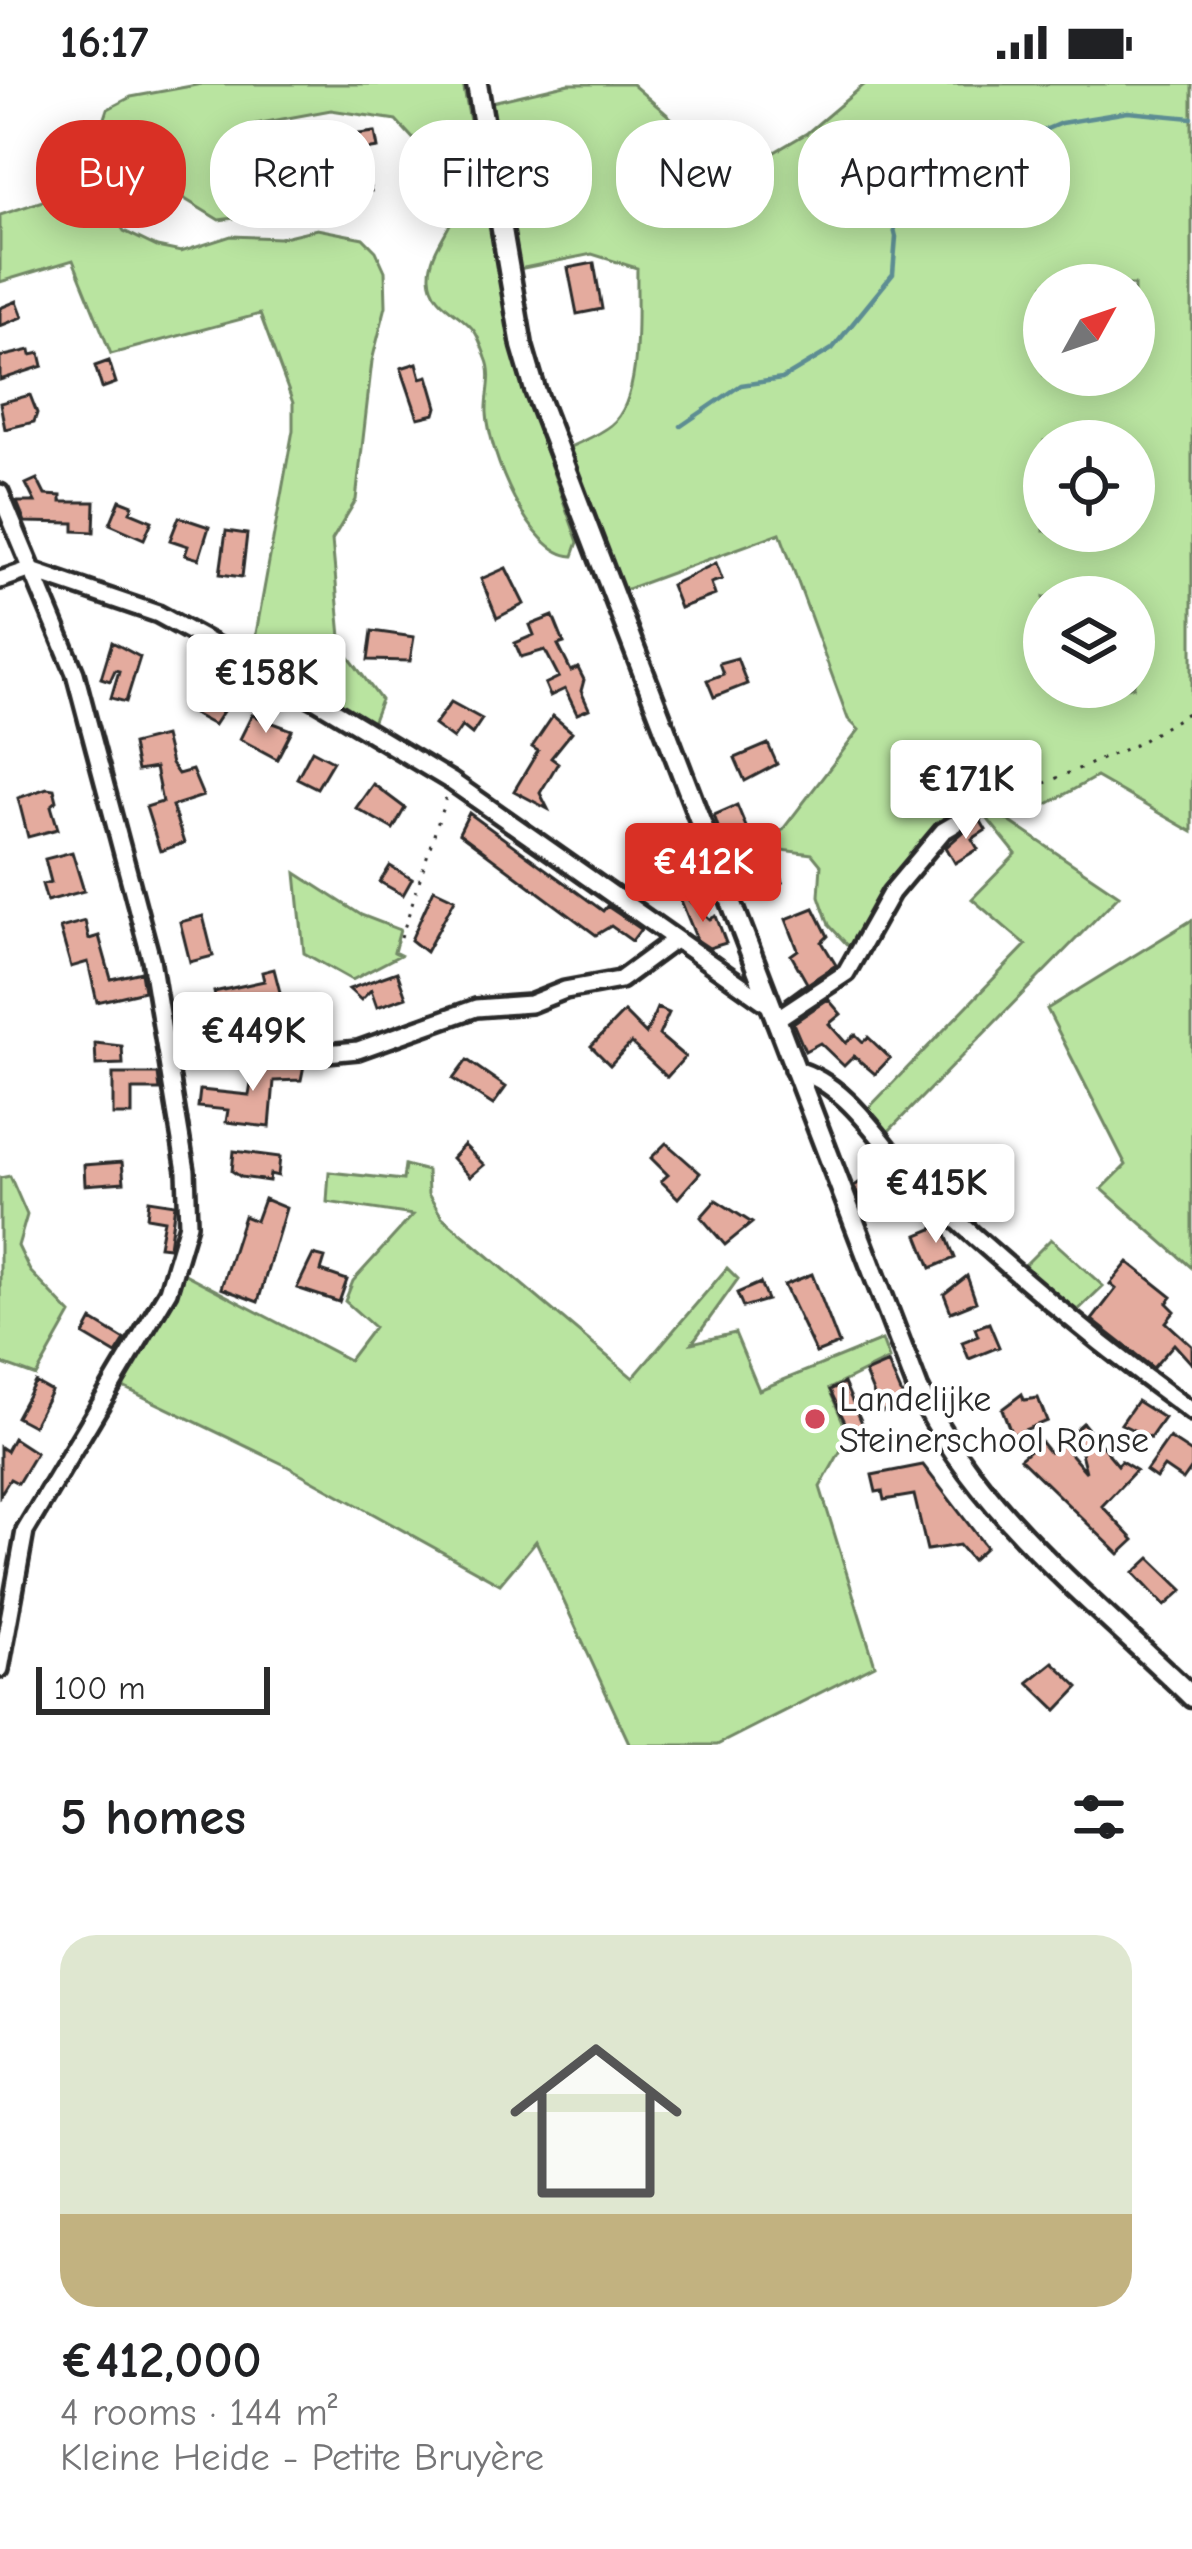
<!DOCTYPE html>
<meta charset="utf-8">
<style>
:root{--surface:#fff;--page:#f6f6f6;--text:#202124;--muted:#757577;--accent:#d93025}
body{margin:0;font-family:"Comic Neue",sans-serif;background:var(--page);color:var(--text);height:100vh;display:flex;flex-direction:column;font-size:45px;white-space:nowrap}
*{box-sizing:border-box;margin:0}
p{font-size:39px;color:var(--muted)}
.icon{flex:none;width:66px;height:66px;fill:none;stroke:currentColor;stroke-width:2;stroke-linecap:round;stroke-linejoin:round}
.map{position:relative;height:1661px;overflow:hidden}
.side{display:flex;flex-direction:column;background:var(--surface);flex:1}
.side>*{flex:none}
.guide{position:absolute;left:36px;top:36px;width:1122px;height:108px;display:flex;gap:24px}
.needle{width:78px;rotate:50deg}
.buttons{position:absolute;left:1023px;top:180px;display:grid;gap:24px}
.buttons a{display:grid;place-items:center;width:132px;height:132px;border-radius:50%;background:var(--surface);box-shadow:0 6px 30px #0003;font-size:60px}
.scale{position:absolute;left:36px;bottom:30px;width:234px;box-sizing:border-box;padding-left:12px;border:6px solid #2b2b2b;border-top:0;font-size:33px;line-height:42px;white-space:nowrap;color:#2b2b2b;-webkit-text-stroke:9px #fff;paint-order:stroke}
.price{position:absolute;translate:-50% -102px;padding:0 27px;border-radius:12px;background:#fff;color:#222;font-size:39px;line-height:78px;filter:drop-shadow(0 3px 6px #0008)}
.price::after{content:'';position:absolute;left:50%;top:72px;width:36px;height:27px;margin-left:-18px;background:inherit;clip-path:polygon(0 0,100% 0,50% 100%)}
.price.active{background:var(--accent);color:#fff}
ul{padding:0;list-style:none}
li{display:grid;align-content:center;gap:24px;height:636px;padding:0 60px}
li span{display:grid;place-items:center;height:372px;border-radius:36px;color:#555}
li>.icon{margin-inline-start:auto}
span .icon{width:216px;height:216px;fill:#fffc;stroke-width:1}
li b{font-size:51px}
h2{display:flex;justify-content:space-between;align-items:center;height:144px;padding:0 60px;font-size:51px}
.pill{padding:0 42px;border-radius:48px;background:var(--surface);box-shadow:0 6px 30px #0003;font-size:42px;line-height:108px}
.pill.active{background:var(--accent);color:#fff}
.status{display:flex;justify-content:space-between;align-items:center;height:84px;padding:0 60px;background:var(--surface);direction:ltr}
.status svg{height:33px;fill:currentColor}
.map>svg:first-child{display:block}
.green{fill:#b9e4a0;stroke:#728866;stroke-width:3;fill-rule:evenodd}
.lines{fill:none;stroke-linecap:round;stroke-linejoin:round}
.stream{stroke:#5d8d93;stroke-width:4.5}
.building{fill:#e4ab9e;stroke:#2b2b2b;stroke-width:3}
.minor-casing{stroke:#2b2b2b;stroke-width:24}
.major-casing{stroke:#2b2b2b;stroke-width:27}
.path{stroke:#2b2b2b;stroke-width:3;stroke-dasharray:3 9;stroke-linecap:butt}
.minor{stroke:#fff;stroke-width:15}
.major{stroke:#fff;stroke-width:18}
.poi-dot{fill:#d1495b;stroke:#fff;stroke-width:4.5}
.labels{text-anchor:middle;stroke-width:9;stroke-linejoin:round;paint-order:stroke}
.poi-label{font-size:36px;fill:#2b2b2b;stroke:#fff;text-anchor:start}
</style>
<div class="status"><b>16:17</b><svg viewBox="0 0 49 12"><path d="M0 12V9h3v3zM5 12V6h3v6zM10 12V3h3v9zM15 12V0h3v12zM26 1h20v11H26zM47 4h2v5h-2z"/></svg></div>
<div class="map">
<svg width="1192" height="1661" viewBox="0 0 1192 1661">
<rect width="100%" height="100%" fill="#fff"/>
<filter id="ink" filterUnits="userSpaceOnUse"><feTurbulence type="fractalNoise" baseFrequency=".00833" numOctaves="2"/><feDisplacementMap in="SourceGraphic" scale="24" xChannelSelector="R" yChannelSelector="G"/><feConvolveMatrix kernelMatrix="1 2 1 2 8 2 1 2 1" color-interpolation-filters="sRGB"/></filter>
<g filter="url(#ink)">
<path class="green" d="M202,0H463L517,287L578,458L573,472C529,470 489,368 487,329C486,310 494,292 486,274C483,266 480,256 475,248C463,229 431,222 430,192C429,163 459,139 461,107L396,36L331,26L250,41L252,105L234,134L219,136L152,95L118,86L105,100L108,121L124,147L157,163L181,168L231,152L279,154L317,145L363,154L376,167L385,187L386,222L372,277L356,416L332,456L342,564L381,616L370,644L251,577L293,346V319L260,230L111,270L73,176L0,198V131L64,110C58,75 70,61 101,46L108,25L131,13Z
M569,0H632L685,46L727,96L807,49L865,0H1192V748L1096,693L1042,723L1020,710L942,743L875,822L853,867L829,841L819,812L821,781L812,770L781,766L777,753L859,646L848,635L780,449L622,507L568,364C582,357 599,351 611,341C644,315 636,223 637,184L592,170L519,185L492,18ZM1044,201H1134V291H1044ZM1044,357H1134V447H1044ZM1044,513H1134V603H1044Z
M997,729L1119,811L881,1055L861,1032L1026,861L972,815L1016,770L986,733Z
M296,789L361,831L400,846L394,868L400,871L352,896L304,869Z
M1192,836V1184L1102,1105L1126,1081L1047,925Z
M405,1081L427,1087L428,1110L442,1133L633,1294L727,1184L738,1195L692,1259L735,1249L759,1306L882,1256L889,1275L829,1305L849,1352L820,1403L875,1581L717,1661H630L536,1457L500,1500L285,1381L115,1299L181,1188L349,1276L374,1243L345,1217L353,1197L413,1131L327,1118L329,1088L403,1096Z
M10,1092L27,1131L18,1162L30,1187L71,1230L36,1292L0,1279V1094Z
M1051,1155L1103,1202L1072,1232L1020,1186Z"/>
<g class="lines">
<path class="stream" d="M681,342L741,301L782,295L832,265L893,190L896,153L888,120L912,93L974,76L1061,39L1128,28L1192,34"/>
</g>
<path class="building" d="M375,48L378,64L359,67L371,107L342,111L335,53Z
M594,179L602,225L577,230L568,184Z
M17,217L23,233L0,242V224Z
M30,266L31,271L40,269L43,282L0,296V273Z
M109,277L116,299L102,304L95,282Z
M417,279L421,294L428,292L437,323L435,330L418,334L401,284Z
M30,311L37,329L34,338L5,345L0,319Z
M37,395L45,411L61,412V418H95L94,448L74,447V439L25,438L17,418H35L26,400Z
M120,416L133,421L130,428L152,437L144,455L110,440Z
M179,433L209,443L199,475L185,471L188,462L170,456Z
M226,447L247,450L242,493L220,490Z
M716,479L722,495L711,499L715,511L680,524L671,501Z
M506,484L524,520L497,534L481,495Z
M553,532L564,559L558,561L571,587L578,584L584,596L581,607L589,625L577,630L565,605L550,612L545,600L559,593L545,566L521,573L515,559L534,551L530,541Z
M372,547L414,553L410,577L368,576Z
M112,558L140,573L126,618L111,614L119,587L115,586L110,597L101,594Z
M737,574L747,600L714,613L707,596L723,590L719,579Z
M196,603L231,615L214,641L184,625Z
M451,618L482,635L472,650L462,642L453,655L434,641Z
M252,631L292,646L277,675L240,655Z
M553,632L572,648L551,674L558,679L540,709L548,725L514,707L538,667L532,663Z
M164,652L171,680L178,690L192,686L203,712L172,722L184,759L160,767L146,723L162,718L155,684L137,687L132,660Z
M768,660L777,680L745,697L735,674Z
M312,666L333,677L317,704L297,694Z
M373,700L405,724L393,745L356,724Z
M47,704L54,705L57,717L51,722L58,745L28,753L18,714Z
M737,721L751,755L774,746L779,758L771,761L783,798L765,806L749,770L730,778L714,731Z
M469,729L603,827L607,822L641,845L632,857L611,842L596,851L459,749Z
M979,734L986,746L972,755L978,765L955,779L946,763Z
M684,746L698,784L677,791L665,761L669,752Z
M72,768L84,807L47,817L42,800L51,798L45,775Z
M390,782L412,795L403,811L380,798Z
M676,804L710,835L716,832L726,859L709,864L697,856Z
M434,805L455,815L426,868L411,856Z
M814,824L828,852L822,858L836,881L785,915L807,899L791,871L798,866L786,835Z
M203,832L213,872L190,878L180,838Z
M85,837L89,855L99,852L111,895L141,888L144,907L97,918L88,878L71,883L60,844Z
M274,885L282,916L219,930L214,908L264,897L262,888Z
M397,888L406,913L377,923L371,906L361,916L349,905Z
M828,915L841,930L829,940L846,959L855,950L863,958L868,953L890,974L875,990L854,972L844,982L820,959L805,967L793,939Z
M657,924L669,929L659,951L685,973L667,993L631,959L610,981L591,962L624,928L646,950Z
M95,959L122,962L123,980L96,981Z
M255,976L304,981L301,996L274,997L270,1043L226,1038L228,1026L198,1023L200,1006L249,1011Z
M467,976L506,1003L493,1021L453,995Z
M113,990H158L160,1006H132V1031H113Z
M666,1059L700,1089L678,1114L661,1097L668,1091L651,1074Z
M464,1061L484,1081L470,1093L452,1074Z
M234,1067L280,1073L278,1092L270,1090L269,1097L241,1093L232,1087Z
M122,1078L124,1098L85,1101L84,1081Z
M886,1081L902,1099L883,1114L888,1125L867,1135L854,1102Z
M264,1115L286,1124L258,1218L221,1204L244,1132L256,1137Z
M149,1116L175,1120L169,1163L159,1162L164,1136L147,1133Z
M716,1116L752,1139L725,1161L701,1133Z
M942,1141L955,1174L931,1184L918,1151Z
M313,1171L325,1174L321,1187L347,1196L339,1218L297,1204Z
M1128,1178L1172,1213L1167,1219L1175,1227L1166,1238L1192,1262V1280L1174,1260L1153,1284L1092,1236L1116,1205L1110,1200Z
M812,1190L839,1260L816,1269L784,1201Z
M967,1192L976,1218L951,1228L944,1210Z
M760,1199L767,1216L743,1223L737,1209Z
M92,1236L125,1256L116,1270L84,1251Z
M989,1239L999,1263L969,1275L962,1258L978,1252L975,1244Z
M888,1279L905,1318L881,1328L865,1289Z
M35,1298L51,1307L33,1342L16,1333Z
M844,1299L863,1341L849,1347L830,1306Z
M1022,1310L1024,1316L1038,1314L1047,1337L1012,1351L1002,1325Z
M1137,1317L1164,1334L1150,1354L1121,1340Z
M1083,1339L1118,1381L1121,1377L1136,1386L1102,1422L1134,1456L1119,1470L1020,1374L1040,1357L1049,1368L1060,1358L1086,1388L1075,1346Z
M13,1354L36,1369L18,1399L10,1395L0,1411V1363L6,1367Z
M1169,1354L1192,1369V1383L1183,1396L1164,1383L1156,1394L1146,1387Z
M923,1381L986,1463L972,1476L959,1461L927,1466L914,1411L884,1416L882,1407L876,1408L872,1391Z
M1150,1474L1183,1506L1165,1522L1134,1489Z
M1053,1578L1079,1603L1057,1626L1028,1598Z"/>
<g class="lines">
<g class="minor-casing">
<path id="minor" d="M0,409L75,589L151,875L186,1087L188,1140L168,1207L25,1447L0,1585
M0,496L29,486L158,530L319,618L451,697L768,920
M775,936L846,889L891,809L943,747L955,740
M167,963L207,959L316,970L358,966L476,924L530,920L565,906L620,896L673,857
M793,985C852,1000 885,1068 927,1109C1012,1188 1098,1260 1192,1328"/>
</g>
<g class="major-casing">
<path id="major" d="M477,0L522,262L535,306L918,1305C977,1429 1096,1519 1192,1613"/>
</g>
<path class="path" d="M967,732L1137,660L1192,626
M401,854L447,710"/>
<use href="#minor" class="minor"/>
<use href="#major" class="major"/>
</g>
</g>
<circle class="poi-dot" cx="815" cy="1335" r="12"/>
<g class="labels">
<g class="poi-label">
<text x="839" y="1327">Landelijke<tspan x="839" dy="41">Steinerschool Ronse</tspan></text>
</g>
</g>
</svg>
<div class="buttons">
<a><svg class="needle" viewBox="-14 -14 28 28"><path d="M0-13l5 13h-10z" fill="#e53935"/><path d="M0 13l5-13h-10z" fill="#757577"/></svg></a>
<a><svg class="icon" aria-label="locate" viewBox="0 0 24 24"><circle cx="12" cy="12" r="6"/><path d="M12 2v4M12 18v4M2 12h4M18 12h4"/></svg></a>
<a><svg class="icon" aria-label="layers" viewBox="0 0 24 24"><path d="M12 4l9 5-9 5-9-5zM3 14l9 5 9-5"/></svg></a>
</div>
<div class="scale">100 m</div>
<b class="price" style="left:266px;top:652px">€158K</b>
<b class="price" style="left:966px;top:758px">€171K</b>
<b class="price active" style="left:703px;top:841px">€412K</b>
<b class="price" style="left:253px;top:1010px">€449K</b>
<b class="price" style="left:936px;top:1162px">€415K</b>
<div class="guide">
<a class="pill active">Buy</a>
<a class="pill">Rent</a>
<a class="pill">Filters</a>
<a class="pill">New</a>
<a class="pill">Apartment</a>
</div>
</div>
<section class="side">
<h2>5 homes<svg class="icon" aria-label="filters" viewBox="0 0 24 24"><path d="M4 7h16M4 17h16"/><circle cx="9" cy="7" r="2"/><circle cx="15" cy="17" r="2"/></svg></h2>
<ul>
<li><span style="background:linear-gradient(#dfe7d0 75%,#c2b280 0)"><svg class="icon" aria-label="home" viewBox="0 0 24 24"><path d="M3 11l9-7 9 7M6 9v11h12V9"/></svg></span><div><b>€412,000</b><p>4 rooms · 144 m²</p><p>Kleine Heide - Petite Bruyère</p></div></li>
</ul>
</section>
